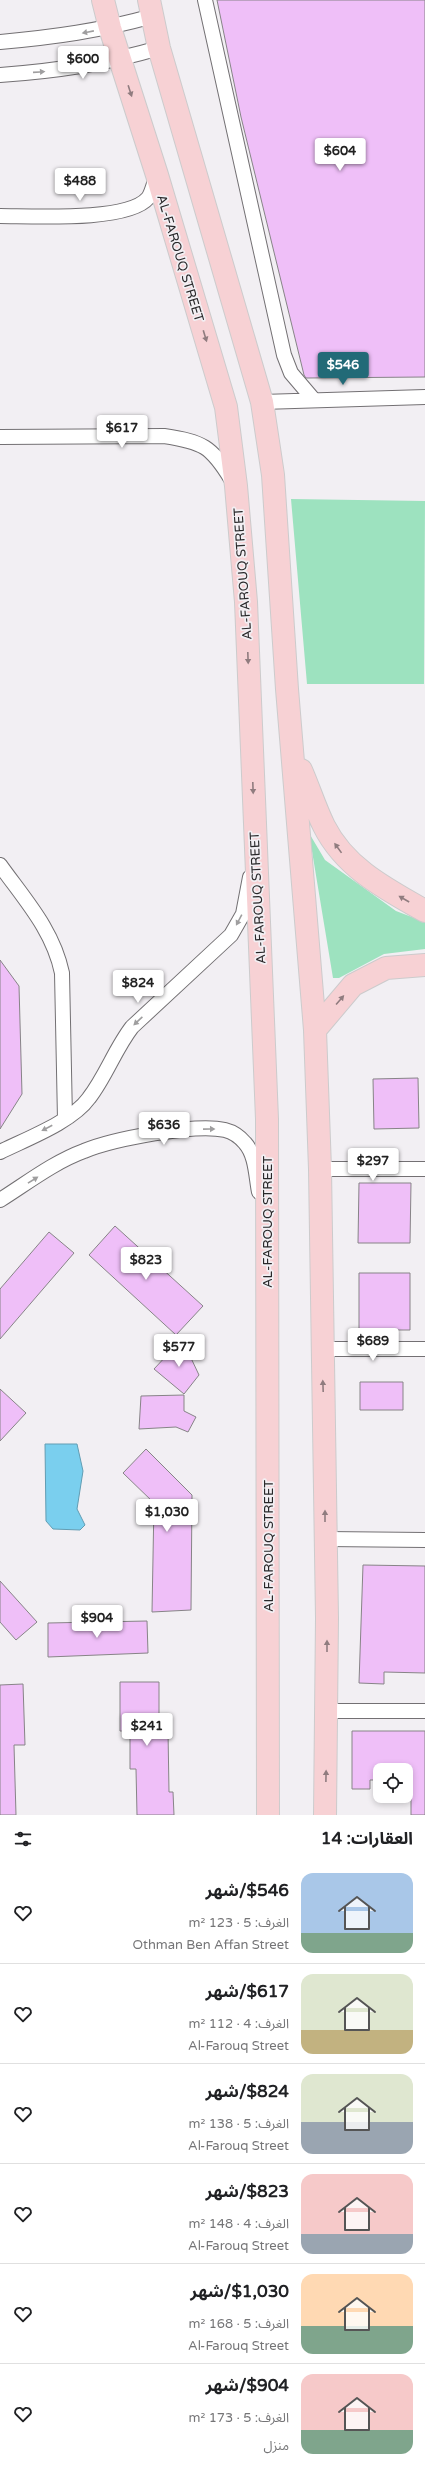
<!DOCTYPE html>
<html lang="ar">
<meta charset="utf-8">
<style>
:root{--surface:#fff;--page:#f2f2f2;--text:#202124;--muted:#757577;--line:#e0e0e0;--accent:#226a77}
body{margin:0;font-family:"Varela Round","Noto Sans Arabic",sans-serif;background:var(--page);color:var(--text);direction:rtl;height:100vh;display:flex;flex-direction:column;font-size:15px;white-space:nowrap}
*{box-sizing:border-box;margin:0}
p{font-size:13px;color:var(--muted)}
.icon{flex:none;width:22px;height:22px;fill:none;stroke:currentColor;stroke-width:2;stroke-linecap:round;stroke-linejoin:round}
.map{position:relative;height:1815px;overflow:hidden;direction:ltr}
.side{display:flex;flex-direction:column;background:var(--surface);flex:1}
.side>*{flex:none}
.controls{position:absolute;left:373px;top:1763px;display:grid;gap:8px}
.controls a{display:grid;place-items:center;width:40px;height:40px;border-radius:8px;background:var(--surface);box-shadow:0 2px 6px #0003;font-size:20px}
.price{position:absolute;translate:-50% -34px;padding:0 9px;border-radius:4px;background:#fff;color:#222;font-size:13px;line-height:26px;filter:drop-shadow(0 1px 2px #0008)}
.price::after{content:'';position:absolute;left:50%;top:24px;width:12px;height:9px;margin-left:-6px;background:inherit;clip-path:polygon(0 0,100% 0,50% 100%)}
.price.current{background:var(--accent);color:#fff}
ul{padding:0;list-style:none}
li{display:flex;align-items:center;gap:12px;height:100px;padding:0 12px}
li+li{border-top:1px solid var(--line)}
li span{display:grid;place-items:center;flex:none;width:112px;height:80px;border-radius:12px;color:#555}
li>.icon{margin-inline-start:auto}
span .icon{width:48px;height:48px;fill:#fffc;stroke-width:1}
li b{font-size:17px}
h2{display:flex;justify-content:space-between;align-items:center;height:48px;padding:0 12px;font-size:17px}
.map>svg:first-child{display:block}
.green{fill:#9de2bf}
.water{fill:#7acfee;stroke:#629db3}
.building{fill:#efbff8;stroke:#878487}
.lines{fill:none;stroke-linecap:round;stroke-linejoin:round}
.minor-casing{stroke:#737073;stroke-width:16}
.primary-casing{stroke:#cccbcc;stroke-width:24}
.minor{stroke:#fff;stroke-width:14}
.primary{stroke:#f7d1d4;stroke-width:22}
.oneway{fill:#9f9e9f}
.oneway2{fill:#907c7f}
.labels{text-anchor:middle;stroke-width:3.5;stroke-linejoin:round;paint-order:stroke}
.street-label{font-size:13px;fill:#29282a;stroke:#f2eff3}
</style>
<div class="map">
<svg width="425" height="1815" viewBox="0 0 425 1815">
<rect width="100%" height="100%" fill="#f2eff3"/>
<path class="green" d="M291,499L425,501L424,684H307Z
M309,833L325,860L396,911L425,922V949L384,954L339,978H333Z"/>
<path class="water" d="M45,1444H77L83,1471L77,1509L85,1525L80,1530L53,1529L46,1521Z"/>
<path class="building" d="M217,0H425V377L306,378L304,375L241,117Z
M0,960L19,986L22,1094L0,1129Z
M418,1078L419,1128L374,1129L373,1079Z
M359,1183H411L410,1243H358Z
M115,1226L203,1306L176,1335L89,1255Z
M49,1232L74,1253L0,1339V1289Z
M359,1273H410V1330H397V1340H359Z
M182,1339L199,1375L184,1394L154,1369Z
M360,1382H403V1410H360Z
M0,1389L26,1413L0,1441Z
M184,1395V1411L196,1417L188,1432L176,1427L139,1429L141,1396Z
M146,1449L192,1495L191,1610L152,1612L154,1503L123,1473Z
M363,1565L425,1566V1673L384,1672V1684L359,1683Z
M0,1581L37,1622L16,1640L0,1622Z
M147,1621L148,1653L48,1657V1623Z
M120,1682H159V1731H168L169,1792H173L174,1815H137L136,1769H130V1731H120Z
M23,1684L25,1745H14L16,1815H0V1685Z
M352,1731H425V1815H411V1770H380V1780H370V1789H352Z"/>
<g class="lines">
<g class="minor-casing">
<path id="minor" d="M205,0L284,355L291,373L314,400
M0,42C55,37 99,31 153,16
M0,75C56,71 105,64 159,48
M0,216C31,216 128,222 148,198C152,193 154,182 157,175
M262,402L425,397
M0,437L164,436C203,442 211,446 231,479
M0,865C25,900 53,930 62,973L65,1119
M0,1152C26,1139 72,1122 89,1098C106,1076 115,1049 132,1027L231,935L243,914L250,877
M320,1169H425
M0,1200C27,1183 54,1162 84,1151C113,1139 196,1123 225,1130C233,1132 240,1137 245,1143C256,1155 256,1177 259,1192
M322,1349H425
M326,1539L425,1540
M326,1711H425"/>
</g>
<g class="primary-casing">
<path id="primary" d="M103,0L110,28L157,175L226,407L236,486L246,602L267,1119L268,1815
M149,0L159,48L262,402L273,475L287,689L315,1030L320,1169L327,1618L325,1815
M301,770C309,788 315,808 324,826C345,868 386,889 425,911
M315,1030L353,985L386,968L425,965"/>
</g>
<use href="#minor" class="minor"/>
<use href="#primary" class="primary"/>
</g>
<defs><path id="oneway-solid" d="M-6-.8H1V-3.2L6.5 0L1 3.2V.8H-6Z"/></defs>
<g class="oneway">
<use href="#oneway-solid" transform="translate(88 32) rotate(169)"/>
<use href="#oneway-solid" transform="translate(39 72) rotate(-4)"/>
<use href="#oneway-solid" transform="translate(239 920) rotate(118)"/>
<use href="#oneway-solid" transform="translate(138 1021) rotate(137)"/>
<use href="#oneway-solid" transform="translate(47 1128) rotate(152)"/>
<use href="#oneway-solid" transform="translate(209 1129) rotate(-1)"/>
<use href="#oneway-solid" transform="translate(33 1180) rotate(-32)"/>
</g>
<g class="oneway2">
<use href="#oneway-solid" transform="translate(130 91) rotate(72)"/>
<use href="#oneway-solid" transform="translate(205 336) rotate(73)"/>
<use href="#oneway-solid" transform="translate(248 658) rotate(88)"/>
<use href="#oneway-solid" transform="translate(253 788) rotate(88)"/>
<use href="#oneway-solid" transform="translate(338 848) rotate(-126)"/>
<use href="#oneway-solid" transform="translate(404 899) rotate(-150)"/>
<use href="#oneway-solid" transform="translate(340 1000) rotate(-49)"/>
<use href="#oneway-solid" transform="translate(323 1386) rotate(-92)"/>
<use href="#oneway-solid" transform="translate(325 1516) rotate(-90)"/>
<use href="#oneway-solid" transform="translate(327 1646) rotate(-90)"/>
<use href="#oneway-solid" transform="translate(326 1776) rotate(-89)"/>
</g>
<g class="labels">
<g class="street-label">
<text transform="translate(181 258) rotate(73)" y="5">AL-FAROUQ STREET</text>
<text transform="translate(242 574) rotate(-94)" y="5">AL-FAROUQ STREET</text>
<text transform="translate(257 898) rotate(-93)" y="5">AL-FAROUQ STREET</text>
<text transform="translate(267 1222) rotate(-90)" y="5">AL-FAROUQ STREET</text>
<text transform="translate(268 1546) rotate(-90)" y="5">AL-FAROUQ STREET</text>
</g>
</g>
</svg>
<div class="controls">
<a><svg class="icon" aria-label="locate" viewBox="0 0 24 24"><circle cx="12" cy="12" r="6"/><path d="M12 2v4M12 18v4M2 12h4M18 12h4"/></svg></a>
</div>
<b class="price" style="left:83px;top:80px">$600</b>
<b class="price" style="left:340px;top:172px">$604</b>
<b class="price" style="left:80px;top:202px">$488</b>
<b class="price current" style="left:343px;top:386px">$546</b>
<b class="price" style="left:122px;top:449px">$617</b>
<b class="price" style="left:138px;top:1004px">$824</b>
<b class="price" style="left:164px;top:1146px">$636</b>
<b class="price" style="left:373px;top:1182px">$297</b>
<b class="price" style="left:146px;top:1281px">$823</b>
<b class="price" style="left:373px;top:1362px">$689</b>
<b class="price" style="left:179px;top:1368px">$577</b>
<b class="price" style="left:167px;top:1533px">$1,030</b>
<b class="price" style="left:97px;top:1639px">$904</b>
<b class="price" style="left:147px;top:1747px">$241</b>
</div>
<section class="side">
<h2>العقارات: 14<svg class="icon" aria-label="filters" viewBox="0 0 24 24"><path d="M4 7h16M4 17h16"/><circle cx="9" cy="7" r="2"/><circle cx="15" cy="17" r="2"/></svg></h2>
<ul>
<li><span style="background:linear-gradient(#a9c7e8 75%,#7fa58c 0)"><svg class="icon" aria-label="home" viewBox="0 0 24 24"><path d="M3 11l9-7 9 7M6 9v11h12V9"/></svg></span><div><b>$546/شهر</b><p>الغرف: 5 · 123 m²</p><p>Othman Ben Affan Street</p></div><svg class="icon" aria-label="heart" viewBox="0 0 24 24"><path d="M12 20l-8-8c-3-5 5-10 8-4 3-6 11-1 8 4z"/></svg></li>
<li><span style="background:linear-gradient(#dfe7d0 70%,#c2b280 0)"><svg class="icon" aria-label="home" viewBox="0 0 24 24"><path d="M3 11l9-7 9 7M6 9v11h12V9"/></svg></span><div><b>$617/شهر</b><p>الغرف: 4 · 112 m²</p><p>Al-Farouq Street</p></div><svg class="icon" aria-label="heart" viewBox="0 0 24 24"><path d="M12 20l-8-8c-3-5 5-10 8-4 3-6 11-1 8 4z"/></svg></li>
<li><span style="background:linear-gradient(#dfe7d0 60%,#9aa5b1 0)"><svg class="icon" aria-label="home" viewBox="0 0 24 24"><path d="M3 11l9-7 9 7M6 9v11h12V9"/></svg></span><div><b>$824/شهر</b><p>الغرف: 5 · 138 m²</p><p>Al-Farouq Street</p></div><svg class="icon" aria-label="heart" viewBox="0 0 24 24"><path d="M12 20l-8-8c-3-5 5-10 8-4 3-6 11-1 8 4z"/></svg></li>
<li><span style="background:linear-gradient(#f6c9c9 75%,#9aa5b1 0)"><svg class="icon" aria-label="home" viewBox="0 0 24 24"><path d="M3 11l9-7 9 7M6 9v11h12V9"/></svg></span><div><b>$823/شهر</b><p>الغرف: 4 · 148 m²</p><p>Al-Farouq Street</p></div><svg class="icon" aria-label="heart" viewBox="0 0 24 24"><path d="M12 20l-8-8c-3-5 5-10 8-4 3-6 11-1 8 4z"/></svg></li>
<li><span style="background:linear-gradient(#ffd9b3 65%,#7fa58c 0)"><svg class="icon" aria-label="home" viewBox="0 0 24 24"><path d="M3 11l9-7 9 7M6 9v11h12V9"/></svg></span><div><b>$1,030/شهر</b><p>الغرف: 5 · 168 m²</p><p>Al-Farouq Street</p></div><svg class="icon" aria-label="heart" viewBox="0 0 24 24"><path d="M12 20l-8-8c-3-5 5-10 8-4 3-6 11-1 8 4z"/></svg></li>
<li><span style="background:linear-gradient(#f6c9c9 70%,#7fa58c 0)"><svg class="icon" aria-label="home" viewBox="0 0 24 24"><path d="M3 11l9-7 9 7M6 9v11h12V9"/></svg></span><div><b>$904/شهر</b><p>الغرف: 5 · 173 m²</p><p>منزل</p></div><svg class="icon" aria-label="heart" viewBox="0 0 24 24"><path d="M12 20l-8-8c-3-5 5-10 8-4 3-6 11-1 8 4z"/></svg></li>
</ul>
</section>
